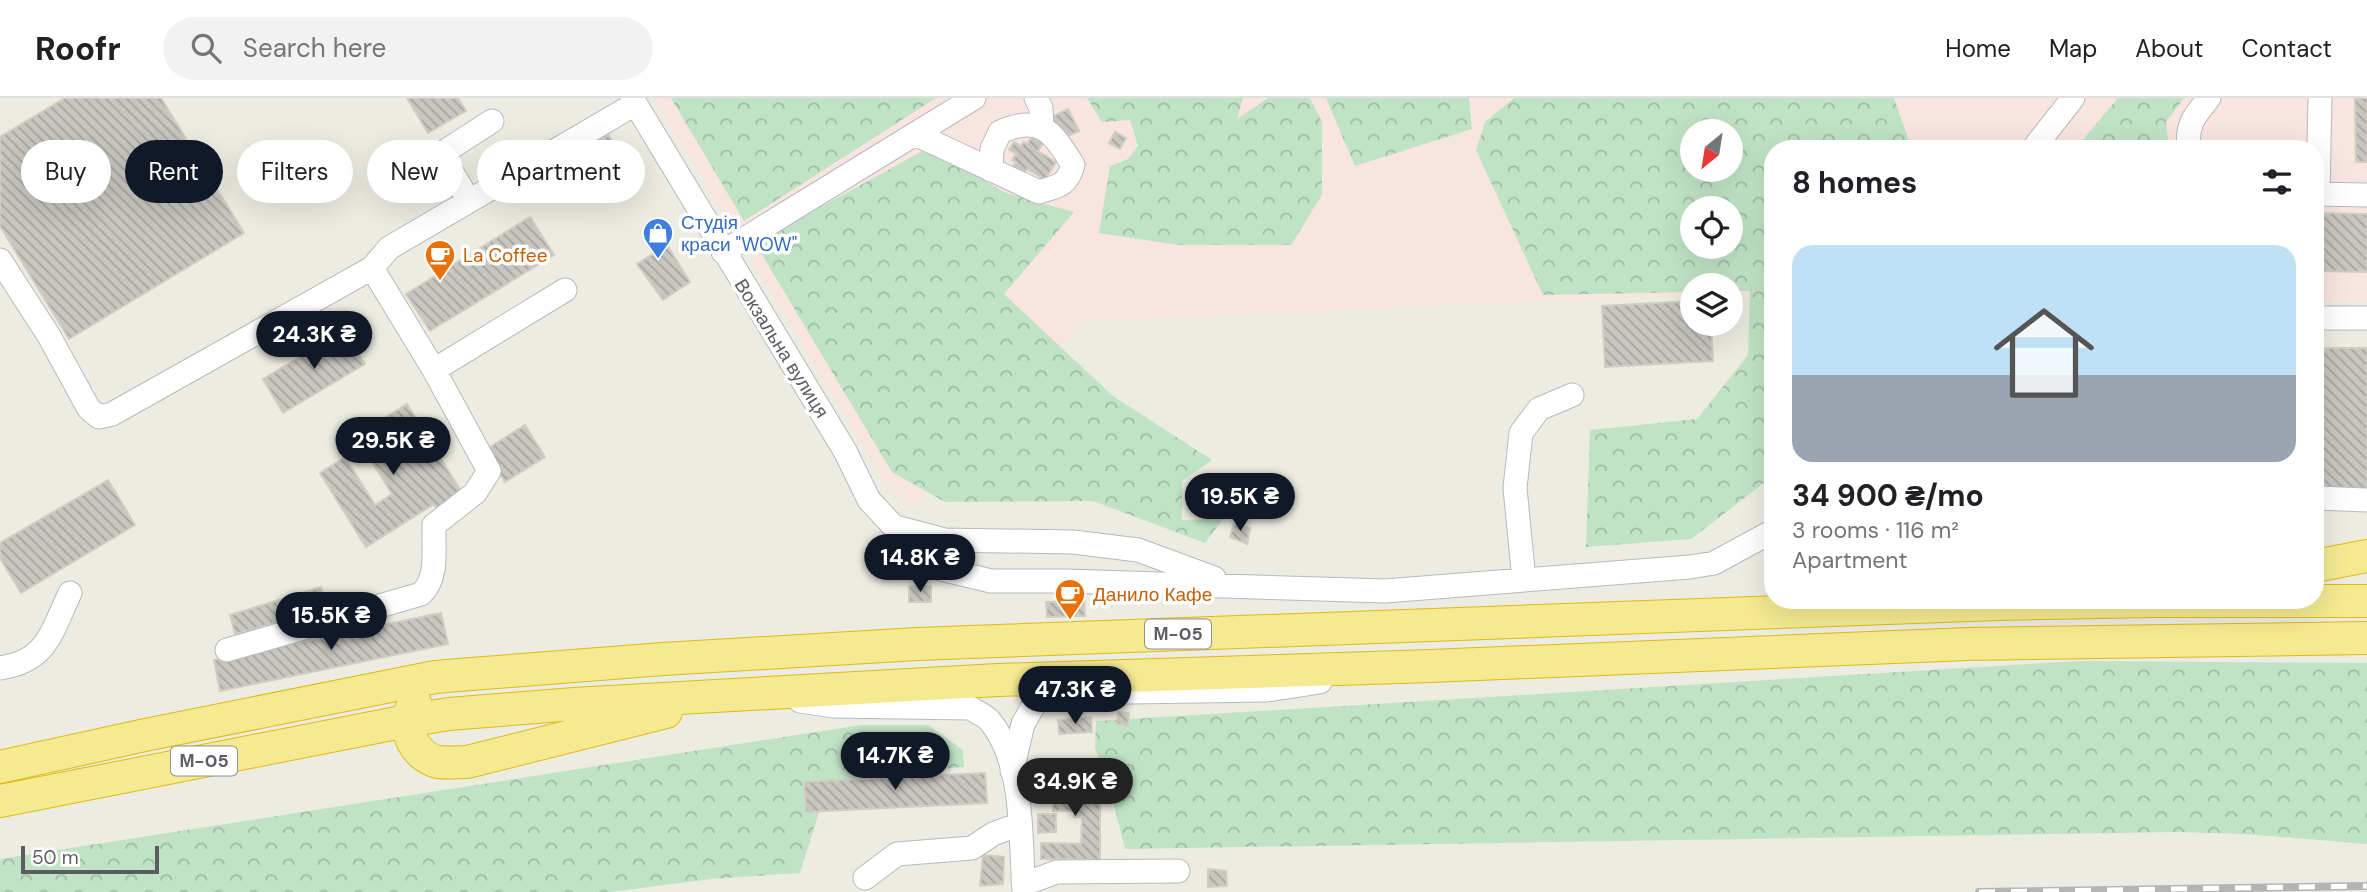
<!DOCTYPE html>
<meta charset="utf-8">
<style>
:root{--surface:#fff;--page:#f2f2f2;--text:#202124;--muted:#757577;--line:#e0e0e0;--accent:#111827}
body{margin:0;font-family:"DM Sans",sans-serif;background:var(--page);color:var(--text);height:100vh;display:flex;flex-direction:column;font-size:26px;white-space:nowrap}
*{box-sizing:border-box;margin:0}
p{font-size:23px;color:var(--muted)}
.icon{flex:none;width:38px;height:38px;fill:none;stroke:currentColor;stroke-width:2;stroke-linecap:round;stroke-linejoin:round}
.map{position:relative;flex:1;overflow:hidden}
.panel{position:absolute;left:1764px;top:42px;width:560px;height:469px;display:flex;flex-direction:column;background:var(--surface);border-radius:28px;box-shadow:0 7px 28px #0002}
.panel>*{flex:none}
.top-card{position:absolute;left:21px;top:42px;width:665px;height:63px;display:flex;gap:14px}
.needle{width:46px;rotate:210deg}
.buttons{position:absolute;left:1680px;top:21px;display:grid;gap:14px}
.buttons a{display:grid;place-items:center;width:63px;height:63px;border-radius:50%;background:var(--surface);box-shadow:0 7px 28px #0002;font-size:35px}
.scale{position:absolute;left:21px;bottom:18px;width:138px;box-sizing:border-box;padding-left:7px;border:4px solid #5b5d62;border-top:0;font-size:19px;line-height:24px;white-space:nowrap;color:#5b5d62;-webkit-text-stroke:5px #fff;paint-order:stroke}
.price{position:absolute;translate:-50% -60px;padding:0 16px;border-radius:24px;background:var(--accent);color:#fff;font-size:23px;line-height:46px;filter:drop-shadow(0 2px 4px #0008)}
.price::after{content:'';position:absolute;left:50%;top:42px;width:21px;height:16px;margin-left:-10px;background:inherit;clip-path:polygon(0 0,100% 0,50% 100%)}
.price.active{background:#222;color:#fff}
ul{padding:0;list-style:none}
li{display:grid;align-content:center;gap:14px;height:371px;padding:0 28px}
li+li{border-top:2px solid var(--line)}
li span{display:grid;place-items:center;height:217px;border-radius:21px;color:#555}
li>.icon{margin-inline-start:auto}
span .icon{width:126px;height:126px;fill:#fffc;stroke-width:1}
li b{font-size:30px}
h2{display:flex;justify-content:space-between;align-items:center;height:84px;padding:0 28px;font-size:30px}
.chip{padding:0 24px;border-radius:32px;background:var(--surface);box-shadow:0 7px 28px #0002;font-size:24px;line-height:63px}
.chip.active{background:var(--accent);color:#fff}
header{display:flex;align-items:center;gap:42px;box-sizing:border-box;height:98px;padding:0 35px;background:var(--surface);border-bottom:2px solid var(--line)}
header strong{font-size:33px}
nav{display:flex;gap:38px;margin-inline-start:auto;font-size:24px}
.search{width:490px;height:63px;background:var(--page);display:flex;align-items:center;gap:18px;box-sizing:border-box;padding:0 24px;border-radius:38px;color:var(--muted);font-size:26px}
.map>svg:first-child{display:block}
.medical{fill:#f9e5df;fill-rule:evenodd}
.forest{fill:url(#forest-crowns);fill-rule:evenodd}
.building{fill:url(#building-back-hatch);stroke:#d1cec1;stroke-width:2}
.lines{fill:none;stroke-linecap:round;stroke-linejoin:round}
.minor-casing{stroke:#b8b9be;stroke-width:25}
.highway-casing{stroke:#dfbb10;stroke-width:34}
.minor{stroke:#fff;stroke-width:23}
.highway{stroke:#f5ea91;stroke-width:32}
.rail-casing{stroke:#b3b4b4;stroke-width:8}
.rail{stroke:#fff;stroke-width:5;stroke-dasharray:16;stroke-linecap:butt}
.labels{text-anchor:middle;stroke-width:7;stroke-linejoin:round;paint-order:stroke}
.shield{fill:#fff;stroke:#8c8e91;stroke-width:2}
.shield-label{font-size:18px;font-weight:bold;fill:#5b5d62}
.shop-label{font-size:19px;fill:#366cbe;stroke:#fff;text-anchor:start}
.food-label{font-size:19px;fill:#c56008;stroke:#fff;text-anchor:start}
.street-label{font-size:19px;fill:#5b5d62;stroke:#fff}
</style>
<header>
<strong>Roofr</strong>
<div class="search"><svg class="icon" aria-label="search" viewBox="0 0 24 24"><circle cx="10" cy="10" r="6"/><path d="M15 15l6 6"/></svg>Search here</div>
<nav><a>Home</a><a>Map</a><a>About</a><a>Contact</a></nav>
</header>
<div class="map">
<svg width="2367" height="794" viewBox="0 0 2367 794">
<defs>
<pattern id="forest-crowns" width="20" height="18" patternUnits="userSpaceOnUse" patternTransform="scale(1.75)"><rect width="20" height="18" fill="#c0e3c5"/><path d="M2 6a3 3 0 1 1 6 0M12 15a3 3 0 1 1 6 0" fill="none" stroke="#9fbba3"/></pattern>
<pattern id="building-back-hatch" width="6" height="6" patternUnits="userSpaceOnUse" patternTransform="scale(1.75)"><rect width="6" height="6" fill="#c8c6c0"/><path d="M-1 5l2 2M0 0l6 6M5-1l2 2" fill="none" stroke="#a5a49f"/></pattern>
</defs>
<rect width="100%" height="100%" fill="#ecece2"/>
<path class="medical" d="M654,0H2367V202H2315V51H1773V194L1731,195V187H1692V197L1084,223L912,410L887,388ZM1692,33H1731V72H1692ZM1692,110H1731V149H1692Z"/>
<path class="forest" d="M671,0H936L744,123Z
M1087,0H1243L1237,21L1268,0H1310L1322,24V97L1291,147H1178L1099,135L1110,68L1128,61L1138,48L1130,22L1102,24Z
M1326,0H1469L1472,31L1355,68Z
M1514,0H1894L1912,51H1773V378L1691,441L1586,449L1590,332L1697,321L1748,257L1750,193H1731V187H1692V194L1543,197L1476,52L1485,24ZM1692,33H1731V72H1692ZM1692,110H1731V149H1692Z
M2118,0H2184L2166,24L2169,51H2075Z
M928,50L1006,95L1074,114L1004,196L1113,298L1212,362L1182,383V422L1223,421L1205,445L1093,403L945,404L892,374L755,145Z
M2079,563L2367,565V746L2245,736L2177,734L1125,751L1105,672L1095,651L1096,623Z
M861,627H928L963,652L964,669L860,678L826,692L800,775L711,781L610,794H0V761Z"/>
<path class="building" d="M65,0H161L244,135L69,241L0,128V39Z
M407,0H458L466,13L428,35Z
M2355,0H2367V64H2356Z
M1068,11L1079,33L1061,41L1051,19Z
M1115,34L1126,40L1120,51L1109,45Z
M609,37L615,50L603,57L596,44Z
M1032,38L1043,45L1038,53L1056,64L1045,82L1027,71L1022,79L1011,72L1016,64L1012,62L1016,56L1009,52L1014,44L1021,48L1024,44L1027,46Z
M2315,115L2367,116V174L2315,173Z
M530,119L554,157L430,233L406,196Z
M667,147L690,184L663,202L637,166Z
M1692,203V226H1711L1713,263L1605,269L1602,208Z
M344,232L365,266L283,315L263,281Z
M2322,250H2367V399L2315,394V313H2322Z
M407,306L462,395L437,411L434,406L366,449L320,375L345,359L375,407L392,396L356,338Z
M525,327L545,359L505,384L485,352Z
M108,382L135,427L21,495L0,460V445Z
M1234,426L1250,430L1247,446L1230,439Z
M909,488H931V504H909Z
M321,489L327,511L235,536L230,517Z
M1084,503L1085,518L1047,519L1046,504Z
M441,515L448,546L220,593L214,562Z
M1118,614L1129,615L1128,628L1117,626Z
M1091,619L1092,634L1059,636L1058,622Z
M985,675L987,705L806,714L804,684Z
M1038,684H1100V762L1041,761V745L1081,746L1082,719H1074V713H1053V700H1038Z
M1038,716H1056V734L1038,735Z
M983,757L1004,759L1003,786L980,788Z
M1208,771L1226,773L1227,788L1208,789Z"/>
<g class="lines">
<g class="minor-casing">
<path id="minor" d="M632,0L845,353L869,402L910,446L941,471L991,483H1065L1385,493L1690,469L1714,465L1773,433
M1036,0L1041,10L1042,30
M915,36L974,0
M2033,51L2073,0
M2189,51C2186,27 2194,18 2209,0
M2315,96L2367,97
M2318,96L2320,0
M469,103L441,56L492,23
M723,154L915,36L1039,94C1058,88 1067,88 1073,67C1052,33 1040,16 1000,34L992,51L991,72
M0,162L49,238L89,311L99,319L112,316L372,170L389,150L635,6
M2315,220H2367
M434,272L565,192
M2315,400L2367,402
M896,429L945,442L1073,444L1138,452L1214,480
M1524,482L1515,390L1521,335L1539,311L1572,297
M227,552L421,496C439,480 433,449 434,427L475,395L489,373L434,272L372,170
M0,570C48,563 51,534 70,495
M800,603L834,608L970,610C977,614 984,617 989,622C1025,663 1020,742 1024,794
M1012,673L1023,626L1036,603L1059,595L1267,592L1320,584
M865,780L897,756L972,750L993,736L1009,730L1019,731
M1023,783H1032L1057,774L1178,773"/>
</g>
<g class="highway-casing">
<path id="highway" d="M2315,468L2367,458
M415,605C399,626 413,658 438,664C447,665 458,664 467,664L666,614
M0,669L145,637L435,579L458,577L663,561L917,546L1997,506L2154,503H2367
M0,703L407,623L449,616L574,606L998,582L1431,568L1967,546L2367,540"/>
</g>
<use href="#minor" class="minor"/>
<use href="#highway" class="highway"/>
<g class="rail-casing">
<path id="rail" d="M1979,794L2367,788"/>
</g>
<use href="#rail" class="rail"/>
</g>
<defs>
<g id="shop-pin" transform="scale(1.575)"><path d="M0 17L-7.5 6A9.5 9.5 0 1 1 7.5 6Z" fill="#3f7fe0" stroke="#fff"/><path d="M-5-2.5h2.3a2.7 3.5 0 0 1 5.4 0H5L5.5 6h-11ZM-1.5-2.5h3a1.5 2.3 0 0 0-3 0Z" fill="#fff"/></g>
<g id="cafe-pin" transform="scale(1.575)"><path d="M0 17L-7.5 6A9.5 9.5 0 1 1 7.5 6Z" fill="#e8710a" stroke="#fff"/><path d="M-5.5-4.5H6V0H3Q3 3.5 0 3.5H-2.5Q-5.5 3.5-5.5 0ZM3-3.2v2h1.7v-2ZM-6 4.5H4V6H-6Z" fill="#fff"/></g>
</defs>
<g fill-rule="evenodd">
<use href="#shop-pin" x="658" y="135"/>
<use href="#cafe-pin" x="440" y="157"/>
<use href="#cafe-pin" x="1070" y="496"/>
</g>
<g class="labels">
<g class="shield">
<rect x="1145" y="521.5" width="66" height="29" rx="5"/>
<rect x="171" y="648.5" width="66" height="29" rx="5"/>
</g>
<g class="shield-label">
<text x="1178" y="542">М-05</text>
<text x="204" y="669">М-05</text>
</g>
<g class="shop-label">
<text x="681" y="131">Студія<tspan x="681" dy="22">краси "WOW"</tspan></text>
</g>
<g class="food-label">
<text x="463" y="164">La Coffee</text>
<text x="1093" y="503">Данило Кафе</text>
</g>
<g class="street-label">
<text transform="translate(782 250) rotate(58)" y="7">Вокзальна вулиця</text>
</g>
</g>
</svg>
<div class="buttons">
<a><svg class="needle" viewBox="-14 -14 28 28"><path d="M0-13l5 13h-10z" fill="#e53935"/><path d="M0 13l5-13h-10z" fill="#757577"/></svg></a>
<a><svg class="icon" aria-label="locate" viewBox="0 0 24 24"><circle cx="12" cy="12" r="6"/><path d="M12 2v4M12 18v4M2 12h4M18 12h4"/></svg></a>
<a><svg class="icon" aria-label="layers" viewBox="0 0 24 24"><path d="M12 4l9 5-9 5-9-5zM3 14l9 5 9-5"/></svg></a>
</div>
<div class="scale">50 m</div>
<b class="price" style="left:314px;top:273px">24.3K ₴</b>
<b class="price" style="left:393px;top:379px">29.5K ₴</b>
<b class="price" style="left:1240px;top:435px">19.5K ₴</b>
<b class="price" style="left:920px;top:496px">14.8K ₴</b>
<b class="price" style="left:331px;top:554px">15.5K ₴</b>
<b class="price" style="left:1075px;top:628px">47.3K ₴</b>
<b class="price" style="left:895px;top:694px">14.7K ₴</b>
<b class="price active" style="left:1075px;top:720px">34.9K ₴</b>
<div class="top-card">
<a class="chip">Buy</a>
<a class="chip active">Rent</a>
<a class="chip">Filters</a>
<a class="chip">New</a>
<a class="chip">Apartment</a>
</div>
<section class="panel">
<h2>8 homes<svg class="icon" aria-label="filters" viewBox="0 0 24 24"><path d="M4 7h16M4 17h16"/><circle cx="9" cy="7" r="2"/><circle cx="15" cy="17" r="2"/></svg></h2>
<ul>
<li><span style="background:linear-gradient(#bfe0f5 60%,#9aa5b1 0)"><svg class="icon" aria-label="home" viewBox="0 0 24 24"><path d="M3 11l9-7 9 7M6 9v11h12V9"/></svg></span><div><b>34 900 ₴/mo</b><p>3 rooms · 116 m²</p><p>Apartment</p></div></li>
</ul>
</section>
</div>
